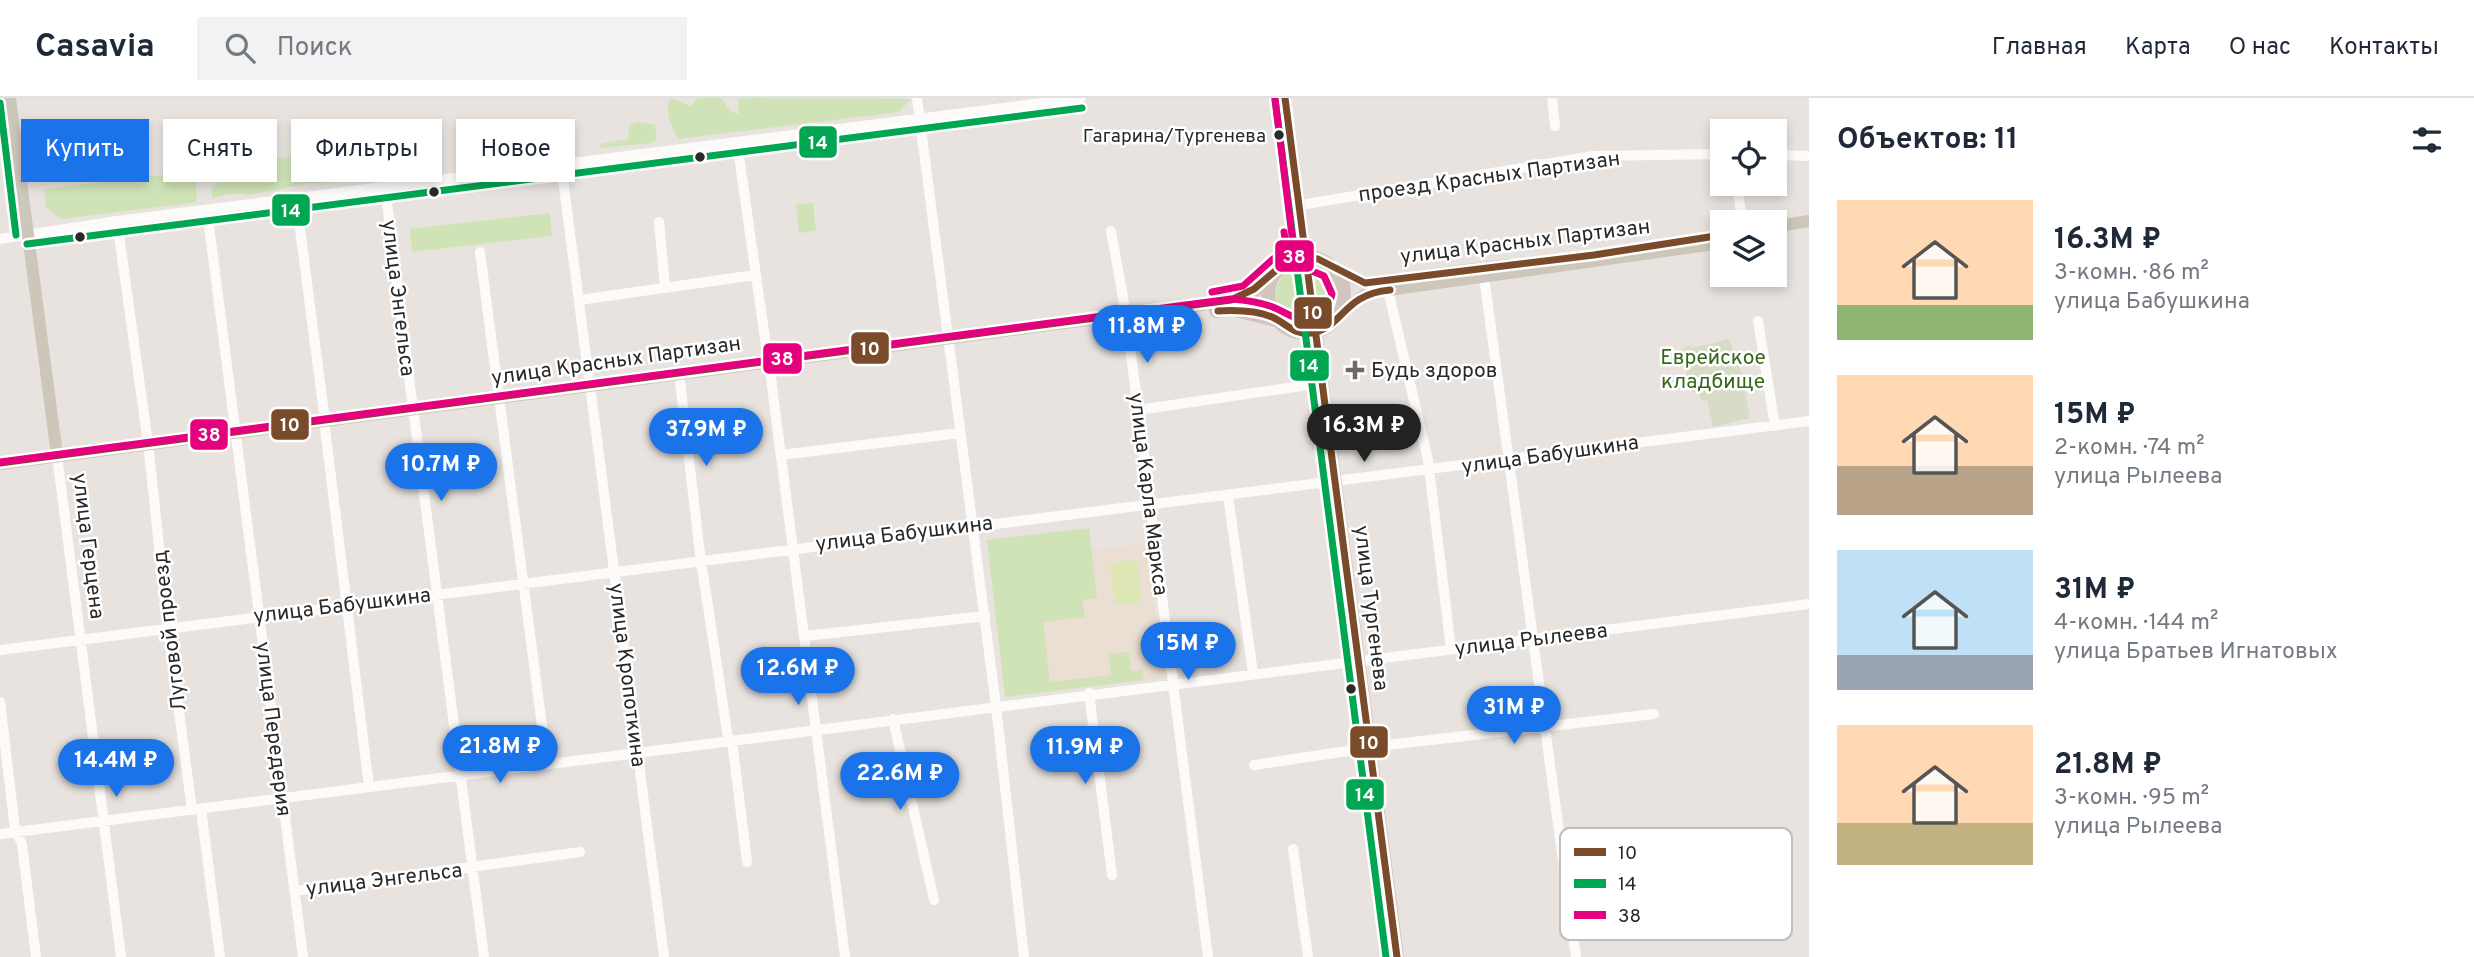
<!DOCTYPE html>
<html lang="ru">
<meta charset="utf-8">
<style>
:root{--surface:#fff;--page:#f2f2f3;--text:#1f2937;--muted:#747a83;--line:#e0e1e3;--accent:#1a73e8}
body{margin:0;font-family:Overpass,sans-serif;background:var(--page);color:var(--text);height:100vh;display:flex;flex-direction:column;font-size:26px;white-space:nowrap}
*{box-sizing:border-box;margin:0}
p{font-size:23px;color:var(--muted)}
.icon{flex:none;width:38px;height:38px;fill:none;stroke:currentColor;stroke-width:2;stroke-linecap:round;stroke-linejoin:round}
.map{position:relative;flex:1;overflow:hidden}
.sheet{display:flex;flex-direction:column;background:var(--surface);width:665px}
.sheet>*{flex:none}
.top-card{position:absolute;left:21px;top:21px;width:665px;height:63px;display:flex;gap:14px}
.controls{position:absolute;left:1710px;top:21px;display:grid;gap:14px}
.controls a{display:grid;place-items:center;width:77px;height:77px;border-radius:0px;background:var(--surface);box-shadow:0 4px 10px #0003;font-size:35px}
.price{position:absolute;translate:-50% -60px;padding:0 16px;border-radius:24px;background:var(--accent);color:#fff;font-size:23px;line-height:46px;filter:drop-shadow(0 2px 4px #0008)}
.price::after{content:'';position:absolute;left:50%;top:42px;width:21px;height:16px;margin-left:-10px;background:inherit;clip-path:polygon(0 0,100% 0,50% 100%)}
.price.active{background:#222;color:#fff}
ul{padding:0;list-style:none}
li{display:flex;align-items:center;gap:21px;height:175px;padding:0 28px}
li span{display:grid;place-items:center;flex:none;width:196px;height:140px;border-radius:0px;color:#555}
li>.icon{margin-inline-start:auto}
span .icon{width:84px;height:84px;fill:#fffc;stroke-width:1}
li b{font-size:30px}
h2{display:flex;justify-content:space-between;align-items:center;height:84px;padding:0 28px;font-size:30px}
.tag{padding:0 24px;border-radius:0px;background:var(--surface);box-shadow:0 4px 10px #0003;font-size:24px;line-height:63px}
.tag.active{background:var(--accent);color:#fff}
header{display:flex;align-items:center;gap:42px;box-sizing:border-box;height:98px;padding:0 35px;background:var(--surface);border-bottom:2px solid var(--line)}
header strong{font-size:33px}
nav{display:flex;gap:38px;margin-inline-start:auto;font-size:24px}
.search{width:490px;height:63px;background:var(--page);display:flex;align-items:center;gap:18px;box-sizing:border-box;padding:0 24px;border-radius:0px;color:var(--muted);font-size:26px}
main{display:flex;flex:1;min-height:0}
.map>svg:first-child{display:block}
.education{fill:#ebdfd3}
.green{fill:#d0e3b7}
.cemetery{fill:#d7dcc6}
.pitch{fill:#dce7b5}
.lines{fill:none;stroke-linecap:round;stroke-linejoin:round}
.minor{stroke:#fcfbfa;stroke-width:10}
.major{stroke:#cdc6bb;stroke-width:12}
.highway{stroke:#d2c4be;stroke-width:14}
.bus-1-casing{stroke:#fff;stroke-width:12}
.bus-2-casing{stroke:#fff;stroke-width:12}
.bus-3-casing{stroke:#fff;stroke-width:12}
.bus-1{stroke:#7a4b2a;stroke-width:7}
.bus-2{stroke:#00a651;stroke-width:7}
.bus-3{stroke:#e5007d;stroke-width:7}
.bus-dot{fill:#292929;stroke:#fff;stroke-width:2.5}
.poi-dot{fill:#6c6a69;stroke:#fff;stroke-width:2.5}
.labels{text-anchor:middle;stroke-width:5;stroke-linejoin:round;paint-order:stroke}
.bus-label{font-size:19px;fill:#292929;stroke:#fff;text-anchor:end}
.street-label{font-size:21px;fill:#292929;stroke:#fff}
.park-label{font-size:21px;fill:#366719;stroke:#fff}
.poi-label{font-size:21px;fill:#292929;stroke:#fff;text-anchor:start}
.key{fill:#fff;stroke:#bfbfbf;stroke-width:2}
.key-label{font-size:19px;fill:#292929}
.line-badge{stroke:#fff;stroke-width:2.5}
.badge-label{font-size:19px;text-anchor:middle;font-weight:bold;fill:#fff}
</style>
<header>
<strong>Casavia</strong>
<div class="search"><svg class="icon" aria-label="search" viewBox="0 0 24 24"><circle cx="10" cy="10" r="6"/><path d="M15 15l6 6"/></svg>Поиск</div>
<nav><a>Главная</a><a>Карта</a><a>О нас</a><a>Контакты</a></nav>
</header>
<main>
<div class="map">
<svg width="1809" height="859" viewBox="0 0 1809 859">
<rect width="100%" height="100%" fill="#e8e3df"/>
<path class="education" d="M1089,430L1092,452L1147,445L1163,580L1005,599L987,442Z"/>
<path class="green" d="M671,0L691,8L697,0H722L730,13L739,16L738,1L751,0L911,1L899,14L678,41C672,29 663,14 671,0Z
M639,24L655,27L657,41L652,45L600,50V46L628,41L629,27Z
M347,51L355,60L367,57L373,63V79L356,84L309,85L249,97L236,95L212,100V89L218,85L217,69H229L244,55H259L267,62Z
M195,73L197,103L191,105L61,121L46,109L44,91Z
M813,105L816,133L799,135L796,106Z
M550,115L552,138L412,154L410,131Z
M1312,166L1327,174L1337,197L1333,214L1320,226Z
M1294,168L1301,228L1282,218L1274,197L1282,177Z
M1089,430L1097,500L1083,502L1085,519L1043,524L1050,584L1111,577L1109,556L1129,554L1131,573L1142,572L1144,582L1005,599L987,442Z"/>
<path class="cemetery" d="M1729,241L1742,276L1750,320L1713,329L1707,302L1702,303L1698,294L1692,295L1681,256L1684,250L1690,247L1692,250Z"/>
<path class="pitch" d="M1137,462L1141,504L1115,507L1110,465Z"/>
<g class="lines">
<path class="minor" d="M917,0L996,608L1024,859
M1552,0L1555,28
M737,44L768,262
M1774,57L1809,58
M561,66L590,289
M1737,86L1742,124
M385,89L413,311
M296,100L325,323
M1300,107L1593,58L1722,56
M207,112L303,859
M117,123L148,345
M659,124L665,189
M1111,133L1126,216
M0,141L117,123L1081,0
M480,154L499,300
M1485,186L1576,859
M1388,192L1428,362L1451,551
M579,202L755,177
M1758,223L1775,328
M1127,225L1208,859
M770,272L845,859
M680,283L700,456L728,640L732,642L747,764
M591,295L664,859
M500,307L547,666
M1138,312L1315,286
M414,318L484,859
M325,330L369,689
M149,354L167,523L192,712
M57,357L121,859
M781,357L960,335
M1228,398L1253,575
M805,538L985,518
M0,552L1809,323
M1089,595L1112,777
M0,604L15,731L22,746L36,859
M893,621L934,802
M1370,649L1654,616
M1254,667L1361,651
M201,711L220,859
M0,736L1809,506
M1293,751L1308,859
M295,793L580,754"/>
<path class="major" d="M10,0L57,357
M1278,0L1307,235
M1290,38L1304,145
M1774,129L1809,123
M1336,173L1365,185L1507,167
M1339,216L1367,195L1722,145"/>
<path class="highway" d="M1268 197a38 38 0 1 1 76 0a38 38 0 1 1-76 0Z
M1216,213L1232,211L1276,222
M1315,234L1397,859
M0,365L1231,202L1248,198L1272,178"/>
<g class="bus-1-casing">
<path id="bus-1" d="M1285,0L1397,859
M1218,213C1236,212 1255,212 1272,219C1286,225 1295,238 1311,235C1343,230 1343,196 1390,192
M0,365L1231,202L1254,191L1281,168L1300,159L1318,161L1365,185L1594,157L1722,137"/>
</g>
<g class="bus-2-casing">
<path id="bus-2" d="M1275,1L1386,859
M0,5L16,137
M27,146L1082,10"/>
</g>
<g class="bus-3-casing">
<path id="bus-3" d="M1212,194L1243,188L1273,161L1287,153L1284,134
M0,364L1231,201C1244,202 1258,204 1270,208C1293,216 1305,234 1327,214L1332,196L1324,178L1300,168L1295,162L1275,1"/>
</g>
<use href="#bus-1" class="bus-1"/>
<use href="#bus-2" class="bus-2"/>
<use href="#bus-3" class="bus-3"/>
</g>
<g class="bus-dot">
<circle cx="1279" cy="37" r="6"/>
<circle cx="700" cy="59" r="6"/>
<circle cx="434" cy="94" r="6"/>
<circle cx="80" cy="139" r="6"/>
<circle cx="1351" cy="591" r="6"/>
</g>
<path class="poi-dot" d="M1351.5 261.5h7v7h7v7h-7v7h-7v-7h-7v-7h7z"/>
<g class="labels">
<g class="bus-label">
<text x="1266" y="44">Гагарина/Тургенева</text>
</g>
<g class="street-label">
<text transform="translate(1489 78) rotate(-8)" y="7">проезд Красных Партизан</text>
<text transform="translate(1525 143) rotate(-7)" y="7">улица Красных Партизан</text>
<text transform="translate(399 200) rotate(83)" y="7">улица Энгельса</text>
<text transform="translate(616 262) rotate(-8)" y="7">улица Красных Партизан</text>
<text transform="translate(1550 356) rotate(-8)" y="7">улица Бабушкина</text>
<text transform="translate(1149 396) rotate(83)" y="7">улица Карла Маркса</text>
<text transform="translate(904 435) rotate(-7)" y="7">улица Бабушкина</text>
<text transform="translate(89 448) rotate(83)" y="7">улица Герцена</text>
<text transform="translate(342 507) rotate(-7)" y="7">улица Бабушкина</text>
<text transform="translate(1372 510) rotate(83)" y="7">улица Тургенева</text>
<text transform="translate(169 533) rotate(-97)" y="7">Луговой проезд</text>
<text transform="translate(1531 541) rotate(-7)" y="7">улица Рылеева</text>
<text transform="translate(628 577) rotate(83)" y="7">улица Кропоткина</text>
<text transform="translate(274 631) rotate(83)" y="7">улица Передерия</text>
<text transform="translate(384 781) rotate(-7)" y="7">улица Энгельса</text>
</g>
<g class="park-label">
<text x="1713" y="266">Еврейское<tspan x="1713" dy="24">кладбище</tspan></text>
</g>
<g class="poi-label">
<text x="1371" y="279">Будь здоров</text>
</g>
</g>
<rect x="1560" y="730" width="232" height="112" rx="10" class="key"/>
<rect x="1574" y="750" width="32" height="8" fill="#7a4b2a"/>
<rect x="1574" y="781" width="32" height="9" fill="#00a651"/>
<rect x="1574" y="813" width="32" height="8" fill="#e5007d"/>
<g class="key-label">
<text x="1618" y="761">10</text>
<text x="1618" y="792">14</text>
<text x="1618" y="824">38</text>
</g>
<g class="line-badge">
<rect x="798" y="27" width="40" height="34" rx="7" fill="#00a651"/>
<rect x="271" y="95" width="40" height="34" rx="7" fill="#00a651"/>
<rect x="1274" y="141" width="41" height="34" rx="7" fill="#e5007d"/>
<rect x="1293" y="198" width="40" height="34" rx="7" fill="#7a4b2a"/>
<rect x="850" y="233" width="40" height="34" rx="7" fill="#7a4b2a"/>
<rect x="762" y="244" width="41" height="33" rx="7" fill="#e5007d"/>
<rect x="1289" y="251" width="41" height="33" rx="7" fill="#00a651"/>
<rect x="270" y="310" width="40" height="33" rx="7" fill="#7a4b2a"/>
<rect x="189" y="320" width="40" height="33" rx="7" fill="#e5007d"/>
<rect x="1349" y="627" width="40" height="34" rx="7" fill="#7a4b2a"/>
<rect x="1345" y="680" width="40" height="33" rx="7" fill="#00a651"/>
</g>
<g class="badge-label">
<text x="818" y="51">14</text>
<text x="291" y="119">14</text>
<text x="1294" y="165">38</text>
<text x="1313" y="221">10</text>
<text x="870" y="257">10</text>
<text x="782" y="267">38</text>
<text x="1309" y="274">14</text>
<text x="290" y="333">10</text>
<text x="209" y="343">38</text>
<text x="1369" y="651">10</text>
<text x="1365" y="703">14</text>
</g>
</svg>
<div class="controls">
<a><svg class="icon" aria-label="locate" viewBox="0 0 24 24"><circle cx="12" cy="12" r="6"/><path d="M12 2v4M12 18v4M2 12h4M18 12h4"/></svg></a>
<a><svg class="icon" aria-label="layers" viewBox="0 0 24 24"><path d="M12 4l9 5-9 5-9-5zM3 14l9 5 9-5"/></svg></a>
</div>
<b class="price" style="left:1147px;top:267px">11.8M ₽</b>
<b class="price active" style="left:1364px;top:366px">16.3M ₽</b>
<b class="price" style="left:706px;top:370px">37.9M ₽</b>
<b class="price" style="left:441px;top:405px">10.7M ₽</b>
<b class="price" style="left:1188px;top:584px">15M ₽</b>
<b class="price" style="left:798px;top:609px">12.6M ₽</b>
<b class="price" style="left:1514px;top:648px">31M ₽</b>
<b class="price" style="left:500px;top:687px">21.8M ₽</b>
<b class="price" style="left:1085px;top:688px">11.9M ₽</b>
<b class="price" style="left:116px;top:701px">14.4M ₽</b>
<b class="price" style="left:900px;top:714px">22.6M ₽</b>
<div class="top-card">
<a class="tag active">Купить</a>
<a class="tag">Снять</a>
<a class="tag">Фильтры</a>
<a class="tag">Новое</a>
</div>
</div>
<section class="sheet">
<h2>Объектов: 11<svg class="icon" aria-label="filters" viewBox="0 0 24 24"><path d="M4 7h16M4 17h16"/><circle cx="9" cy="7" r="2"/><circle cx="15" cy="17" r="2"/></svg></h2>
<ul>
<li><span style="background:linear-gradient(#ffd9b3 75%,#8fb573 0)"><svg class="icon" aria-label="home" viewBox="0 0 24 24"><path d="M3 11l9-7 9 7M6 9v11h12V9"/></svg></span><div><b>16.3M ₽</b><p>3-комн. · 86 m²</p><p>улица Бабушкина</p></div></li>
<li><span style="background:linear-gradient(#ffd9b3 65%,#b9a48a 0)"><svg class="icon" aria-label="home" viewBox="0 0 24 24"><path d="M3 11l9-7 9 7M6 9v11h12V9"/></svg></span><div><b>15M ₽</b><p>2-комн. · 74 m²</p><p>улица Рылеева</p></div></li>
<li><span style="background:linear-gradient(#bfe0f5 75%,#9aa5b1 0)"><svg class="icon" aria-label="home" viewBox="0 0 24 24"><path d="M3 11l9-7 9 7M6 9v11h12V9"/></svg></span><div><b>31M ₽</b><p>4-комн. · 144 m²</p><p>улица Братьев Игнатовых</p></div></li>
<li><span style="background:linear-gradient(#ffd9b3 70%,#c2b280 0)"><svg class="icon" aria-label="home" viewBox="0 0 24 24"><path d="M3 11l9-7 9 7M6 9v11h12V9"/></svg></span><div><b>21.8M ₽</b><p>3-комн. · 95 m²</p><p>улица Рылеева</p></div></li>
</ul>
</section>
</main>
